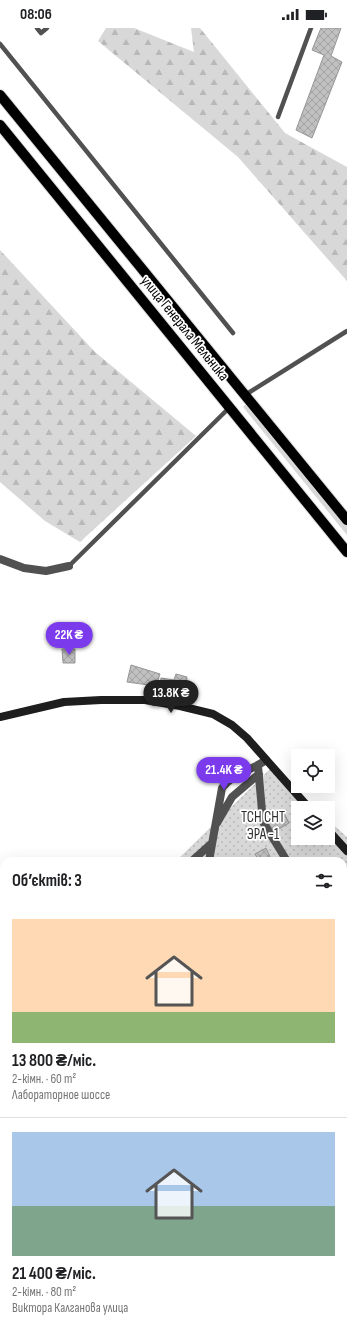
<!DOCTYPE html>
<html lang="uk">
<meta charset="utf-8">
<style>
:root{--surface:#fff;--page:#f2f2f2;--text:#202124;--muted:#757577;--line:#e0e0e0;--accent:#7c3aed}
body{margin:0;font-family:"Sofia Sans Condensed",sans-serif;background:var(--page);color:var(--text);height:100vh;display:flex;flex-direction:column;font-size:15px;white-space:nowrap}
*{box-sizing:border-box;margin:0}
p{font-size:13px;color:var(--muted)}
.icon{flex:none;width:22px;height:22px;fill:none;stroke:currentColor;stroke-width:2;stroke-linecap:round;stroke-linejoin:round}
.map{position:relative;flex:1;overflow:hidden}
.sheet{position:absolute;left:0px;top:829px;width:347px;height:480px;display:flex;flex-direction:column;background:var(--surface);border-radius:12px 12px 0 0;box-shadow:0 4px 16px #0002}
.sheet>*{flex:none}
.buttons{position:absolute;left:291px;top:721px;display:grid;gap:8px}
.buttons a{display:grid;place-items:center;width:44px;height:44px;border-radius:0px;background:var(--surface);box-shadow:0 4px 16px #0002;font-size:20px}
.price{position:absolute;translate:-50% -34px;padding:0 9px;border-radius:14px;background:var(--accent);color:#fff;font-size:13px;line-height:26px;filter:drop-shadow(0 1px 2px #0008)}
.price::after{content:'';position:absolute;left:50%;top:24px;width:12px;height:9px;margin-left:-6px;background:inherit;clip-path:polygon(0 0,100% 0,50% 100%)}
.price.on{background:#222;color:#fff}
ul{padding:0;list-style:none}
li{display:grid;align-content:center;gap:8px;height:212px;padding:0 12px}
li+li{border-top:1px solid var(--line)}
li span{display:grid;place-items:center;height:124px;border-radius:0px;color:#555}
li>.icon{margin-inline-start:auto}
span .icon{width:72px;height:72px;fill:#fffc;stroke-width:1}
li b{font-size:17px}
h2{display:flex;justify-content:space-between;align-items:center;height:48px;padding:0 12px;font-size:17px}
.status{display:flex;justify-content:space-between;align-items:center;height:28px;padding:0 20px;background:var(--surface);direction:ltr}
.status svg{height:11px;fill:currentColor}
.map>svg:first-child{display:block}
.green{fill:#d8d8d8}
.forest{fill:url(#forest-firs)}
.garden{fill:url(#garden-dots)}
.building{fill:url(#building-cross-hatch);stroke:#959595}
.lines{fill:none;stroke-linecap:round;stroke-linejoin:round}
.primary-casing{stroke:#dbdbdb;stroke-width:12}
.service{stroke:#515151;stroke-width:4.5}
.minor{stroke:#515151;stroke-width:8}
.secondary{stroke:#1e1e1e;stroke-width:8}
.primary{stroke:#000;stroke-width:10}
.labels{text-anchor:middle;stroke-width:3.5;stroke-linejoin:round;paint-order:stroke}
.street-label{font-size:15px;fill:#000;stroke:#fff}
.park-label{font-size:15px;fill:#2f2f2f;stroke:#fff}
</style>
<div class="status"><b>08:06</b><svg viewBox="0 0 49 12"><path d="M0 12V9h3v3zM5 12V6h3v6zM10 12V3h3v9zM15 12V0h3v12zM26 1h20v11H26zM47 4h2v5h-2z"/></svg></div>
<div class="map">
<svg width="347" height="1309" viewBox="0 0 347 1309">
<defs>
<pattern id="forest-firs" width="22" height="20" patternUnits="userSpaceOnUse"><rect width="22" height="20" fill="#d8d8d8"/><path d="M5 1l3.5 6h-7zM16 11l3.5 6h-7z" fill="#b8b8b8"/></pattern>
<pattern id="garden-dots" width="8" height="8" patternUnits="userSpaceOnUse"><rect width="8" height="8" fill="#d8d8d8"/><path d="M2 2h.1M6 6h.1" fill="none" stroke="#b8b8b8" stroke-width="1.8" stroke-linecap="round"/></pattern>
<pattern id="building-cross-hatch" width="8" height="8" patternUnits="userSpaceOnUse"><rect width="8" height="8" fill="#c0c0c0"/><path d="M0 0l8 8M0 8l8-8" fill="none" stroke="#a3a3a3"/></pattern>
</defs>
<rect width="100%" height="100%" fill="#fff"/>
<path class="green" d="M247,375L347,498V507L243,379Z"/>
<path class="forest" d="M106,0H134L194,24L191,0H200L285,105L347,139V253L238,129L98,13Z
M0,222L95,324L196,408L80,514L45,493L0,454Z
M0,882L4,885V1305H343V1199L347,1203V1309H0Z"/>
<path class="garden" d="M270,741L314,780H298V810H328V792L347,809V1243L343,1235V833H176Z"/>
<path class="building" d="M321,0H341L331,28L342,34L312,110L296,102L324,27L312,22Z
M62,621H75V635H63Z
M131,637L160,646L156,658L127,654Z
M176,646L187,649L186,666L160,660L161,650L174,652Z
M284,785L289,795L274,804L268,794Z
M266,820L272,833H259L255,826Z"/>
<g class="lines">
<g class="primary-casing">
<path id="primary" d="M0,67L347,492
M0,97L347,524"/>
</g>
<path class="service" d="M37,0L41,5L47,0
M0,16L233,305
M278,89L311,0
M245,367L347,303
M69,538L230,379"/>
<path class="minor" d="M0,531L24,540L46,543L69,538
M258,738L263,794L287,833
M217,795L232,769L259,746
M192,833L212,815
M209,833L222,760C233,745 251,743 266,732
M0,861L4,863
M343,917L347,921
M343,1084L347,1089
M0,1155H4
M146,1309L153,1305"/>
<path class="secondary" d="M0,689L64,674L101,672H145L180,678L213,686L232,697L247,710L309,780
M328,802L347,823"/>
<use href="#primary" class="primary"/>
</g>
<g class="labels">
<g class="street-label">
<text transform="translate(185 300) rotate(51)" y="5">улица Генерала Мельника</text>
</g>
<g class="park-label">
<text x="263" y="794">ТСН СНТ<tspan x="263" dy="17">ЭРА -1</tspan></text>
</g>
</g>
</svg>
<div class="buttons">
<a><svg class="icon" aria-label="locate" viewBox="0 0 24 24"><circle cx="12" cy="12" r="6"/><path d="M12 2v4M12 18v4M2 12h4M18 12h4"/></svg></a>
<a><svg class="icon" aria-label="layers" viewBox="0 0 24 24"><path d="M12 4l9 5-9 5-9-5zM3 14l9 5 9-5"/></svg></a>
</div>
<b class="price" style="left:69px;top:628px">22K ₴</b>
<b class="price on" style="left:171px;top:686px">13.8K ₴</b>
<b class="price" style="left:224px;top:763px">21.4K ₴</b>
<section class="sheet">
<h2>Об’єктів: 3<svg class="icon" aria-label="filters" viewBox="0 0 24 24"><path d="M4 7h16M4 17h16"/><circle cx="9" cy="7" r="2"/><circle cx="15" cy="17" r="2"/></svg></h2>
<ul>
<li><span style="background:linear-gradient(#ffd9b3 75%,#8fb573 0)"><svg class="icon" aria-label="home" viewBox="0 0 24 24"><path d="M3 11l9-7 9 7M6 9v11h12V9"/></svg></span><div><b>13 800 ₴/міс.</b><p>2-кімн. · 60 m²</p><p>Лабораторное шоссе</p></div></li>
<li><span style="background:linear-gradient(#a9c7e8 60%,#7fa58c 0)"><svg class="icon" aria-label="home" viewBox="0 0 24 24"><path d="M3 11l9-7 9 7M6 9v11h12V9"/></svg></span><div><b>21 400 ₴/міс.</b><p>2-кімн. · 80 m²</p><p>Виктора Калганова улица</p></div></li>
</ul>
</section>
</div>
